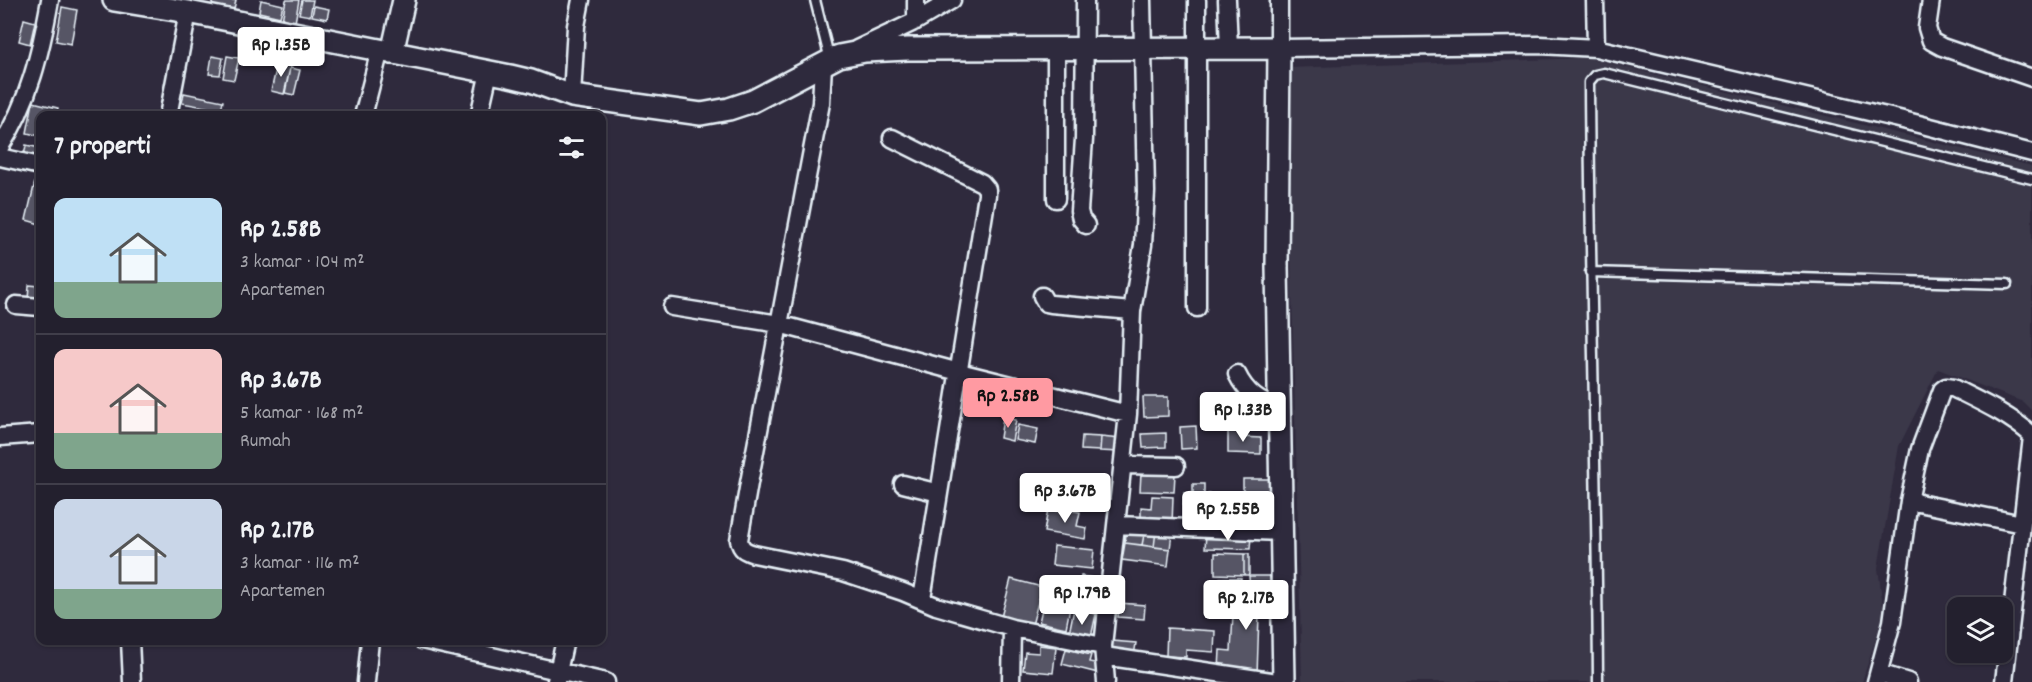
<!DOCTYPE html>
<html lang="id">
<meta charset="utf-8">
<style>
:root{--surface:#23202e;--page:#2b2836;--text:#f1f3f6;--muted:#a3a3aa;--line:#403e4a;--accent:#ff9aa2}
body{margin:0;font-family:Dekko,sans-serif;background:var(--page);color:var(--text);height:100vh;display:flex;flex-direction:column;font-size:22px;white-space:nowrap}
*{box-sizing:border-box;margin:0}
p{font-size:20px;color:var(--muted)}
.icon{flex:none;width:33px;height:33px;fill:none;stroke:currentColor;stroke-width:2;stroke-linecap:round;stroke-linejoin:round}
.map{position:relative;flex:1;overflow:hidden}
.side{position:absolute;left:36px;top:111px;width:570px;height:534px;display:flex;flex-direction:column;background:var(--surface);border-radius:12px;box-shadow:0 2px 4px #0004,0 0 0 2px var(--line)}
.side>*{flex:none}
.tools{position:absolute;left:1947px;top:597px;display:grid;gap:12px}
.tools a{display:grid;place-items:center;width:66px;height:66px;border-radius:12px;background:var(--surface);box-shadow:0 2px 4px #0004,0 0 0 2px var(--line);font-size:30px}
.price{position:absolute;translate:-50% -51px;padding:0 14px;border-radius:6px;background:#fff;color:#222;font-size:20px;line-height:39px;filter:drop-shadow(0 2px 3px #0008)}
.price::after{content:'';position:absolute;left:50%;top:36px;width:18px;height:14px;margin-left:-9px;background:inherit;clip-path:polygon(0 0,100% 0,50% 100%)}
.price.active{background:var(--accent);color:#111}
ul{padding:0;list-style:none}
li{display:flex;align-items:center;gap:18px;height:150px;padding:0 18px}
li+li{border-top:2px solid var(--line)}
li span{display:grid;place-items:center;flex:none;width:168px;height:120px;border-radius:12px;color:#555}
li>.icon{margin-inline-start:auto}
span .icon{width:72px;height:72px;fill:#fffc;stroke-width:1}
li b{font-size:26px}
h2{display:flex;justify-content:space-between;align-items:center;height:72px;padding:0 18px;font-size:26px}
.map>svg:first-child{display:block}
.built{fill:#3b3749}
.building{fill:#575565;stroke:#e8f1f8;stroke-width:1.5}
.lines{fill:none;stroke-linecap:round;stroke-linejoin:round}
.service-casing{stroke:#e8f1f8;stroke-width:13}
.minor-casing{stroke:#e8f1f8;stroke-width:21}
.tertiary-casing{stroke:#e8f1f8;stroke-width:26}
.service{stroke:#2f2a3d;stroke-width:8}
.minor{stroke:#2f2a3d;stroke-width:16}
.tertiary{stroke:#2f2a3d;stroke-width:21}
</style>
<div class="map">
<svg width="2032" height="682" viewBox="0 0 2032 682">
<rect width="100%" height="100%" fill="#2f2a3d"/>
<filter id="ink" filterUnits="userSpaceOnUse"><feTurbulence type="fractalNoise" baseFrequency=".0167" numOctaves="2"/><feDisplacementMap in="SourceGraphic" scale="12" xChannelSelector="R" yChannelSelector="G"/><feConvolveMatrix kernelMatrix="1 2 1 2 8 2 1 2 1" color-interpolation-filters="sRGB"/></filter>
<g filter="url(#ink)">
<path class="built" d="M1588,58L2032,166V411L2023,402L1938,369L1899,446L1878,568L1884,613L1862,682H1302L1286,68Z"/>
<path class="building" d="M213,0H236L233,14L211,10Z
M261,0L283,5L280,17L259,12Z
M286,0H299L294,28L281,25Z
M302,0H313L310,16L299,14Z
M314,6L329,9L327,19L312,16Z
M62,7L77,10L71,44L56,41Z
M24,19L35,22L30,44L19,41Z
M212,56L223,58L220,75L209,74Z
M227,56L239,58L234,80L223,78Z
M278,61L291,64L284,94L271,91Z
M290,68L300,70L294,95L285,93Z
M184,93L223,101L221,110L182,103Z
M33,102L58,108L56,116H40V136L27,133Z
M26,145L40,148V160L24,156Z
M35,182L40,183V224L26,220Z
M29,285L40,286V301L28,300Z
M1224,396L1247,397V407H1256V413H1224Z
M1143,397H1168V416L1144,417Z
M1003,418L1016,420L1012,441L1000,438Z
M1018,425L1038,429L1035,444L1015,440Z
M1196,426L1197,448L1181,449L1180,427Z
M1228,428L1242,429L1241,437L1261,438V454L1228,453Z
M1166,433V447L1143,448L1142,434Z
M1082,436L1101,437L1100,451L1081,450Z
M1101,437L1120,439L1119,452L1100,451Z
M1141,473L1175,474L1174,492L1140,491Z
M1243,479H1269V492H1243Z
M1193,484H1204V521L1183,520L1184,493H1193Z
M1239,492H1251L1252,511L1239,512Z
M1208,494L1220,495L1219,523H1207Z
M1152,496L1173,497L1172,525L1141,524V507L1151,508Z
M1048,509L1062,512L1063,509L1080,512L1077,526L1087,528L1085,539L1044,532Z
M1219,511L1235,512V524L1219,523Z
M1127,527L1145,530L1142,545L1125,543Z
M1145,530L1156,531L1154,547L1142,545Z
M1156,531L1172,533L1170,549L1154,547Z
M1206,535L1251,536L1250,549L1205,548Z
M1125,543L1170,549L1168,566L1122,560Z
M1054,546L1094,550L1092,569L1052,565Z
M1215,553L1244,554V575L1215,574Z
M1244,554H1249V575H1244Z
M1081,576L1108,580L1105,594L1079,590Z
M1249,576H1270L1271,590L1250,591Z
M1220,578H1241L1240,592H1220Z
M1011,579L1042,587L1031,629L1000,621Z
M1079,590L1105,594L1103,609L1076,605Z
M1226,594L1277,596L1276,616L1259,615L1257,675L1219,670L1220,650L1231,651L1233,615L1226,614Z
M1053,598L1071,602L1066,628L1039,622L1043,605L1051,607Z
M1119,603L1145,605L1144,619L1118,617Z
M1074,609L1096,614L1090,642L1068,638Z
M1167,628L1215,631L1214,652L1186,650V657L1166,656Z
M1112,641L1136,643L1134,656L1111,654Z
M1039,645L1056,647L1053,673L1023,670L1025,652L1039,653Z
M1066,649L1091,655L1089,662L1100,664L1098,673L1062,664Z"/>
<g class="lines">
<g class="service-casing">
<path id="service" d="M815,0L830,60
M1590,272L2007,284
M1598,682C1597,482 1590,282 1589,82L1595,75L1604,73L2032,179"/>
</g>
<g class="minor-casing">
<path id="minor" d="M916,0V21
M1085,0L1084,139L1079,211L1081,219L1086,225
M1197,0V308
M1227,0L1229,48
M1279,0V48L1540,45L1596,48L1899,119L2032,153
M1595,0L1596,48
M1931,0L1927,28L1931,41L1942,47L2032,78
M857,49L916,21L952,0
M1056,50V199
M823,65L821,103L749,483L739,540C741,550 745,551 754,554L843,572L903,592L936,606L1012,628L1103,646
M572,96L576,26L581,0
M168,116L188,12
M363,116L380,50
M479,116L489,72
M892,138L982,183L987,189V195L922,599
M0,147C29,103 41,51 50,0
M0,157L40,166
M1042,296L1046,303L1051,304L1132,311
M16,305L40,307
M672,307L779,324L959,372L1128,414L1103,646L1106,682
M1237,374C1246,393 1260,403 1280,409
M1128,414L1132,311L1143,245L1146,192L1142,0
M0,437L40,434
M1123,465L1176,466
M903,484L939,493
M1909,501L2022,524
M1117,525L1282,532
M130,640L132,682
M422,640L606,682
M1104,656L1277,682
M1879,673L1908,682
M556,681L565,640
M366,682L370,640
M1011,682L1012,628
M1876,682L1892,622L1909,501L1920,449L1942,390L1946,387L1953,388C1981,402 2008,414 2032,435
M2004,682L2032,437"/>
</g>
<g class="tertiary-casing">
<path id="tertiary" d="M114,0L188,12L510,76L531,81L572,96L701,114L729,109L753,101L839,56L865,51L908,49L1279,48L1277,267L1284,682
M392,53L404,0"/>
</g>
<use href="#service" class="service"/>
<use href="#minor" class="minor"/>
<use href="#tertiary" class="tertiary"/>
</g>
</g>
</svg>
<div class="tools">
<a><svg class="icon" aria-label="layers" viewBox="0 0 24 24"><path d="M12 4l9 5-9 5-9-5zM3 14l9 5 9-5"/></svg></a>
</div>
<b class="price" style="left:281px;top:78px">Rp 1.35B</b>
<b class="price active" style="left:1008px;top:429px">Rp 2.58B</b>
<b class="price" style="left:1243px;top:443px">Rp 1.33B</b>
<b class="price" style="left:1065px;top:524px">Rp 3.67B</b>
<b class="price" style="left:1228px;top:542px">Rp 2.55B</b>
<b class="price" style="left:1082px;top:626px">Rp 1.79B</b>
<b class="price" style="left:1246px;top:631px">Rp 2.17B</b>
<section class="side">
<h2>7 properti<svg class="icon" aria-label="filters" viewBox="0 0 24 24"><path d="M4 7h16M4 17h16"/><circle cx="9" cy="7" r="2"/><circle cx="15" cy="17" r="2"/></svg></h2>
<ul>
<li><span style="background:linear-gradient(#bfe0f5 70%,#7fa58c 0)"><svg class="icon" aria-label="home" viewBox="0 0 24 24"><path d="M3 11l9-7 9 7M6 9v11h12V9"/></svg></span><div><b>Rp 2.58B</b><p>3 kamar · 104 m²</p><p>Apartemen</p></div></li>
<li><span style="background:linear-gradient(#f6c9c9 70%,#7fa58c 0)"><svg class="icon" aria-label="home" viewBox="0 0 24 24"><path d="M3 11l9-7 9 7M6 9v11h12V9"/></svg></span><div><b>Rp 3.67B</b><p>5 kamar · 168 m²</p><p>Rumah</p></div></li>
<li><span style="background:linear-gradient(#c9d6e8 75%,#7fa58c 0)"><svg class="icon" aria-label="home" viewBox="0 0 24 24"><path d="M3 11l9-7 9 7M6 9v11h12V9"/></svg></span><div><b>Rp 2.17B</b><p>3 kamar · 116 m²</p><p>Apartemen</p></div></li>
</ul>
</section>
</div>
